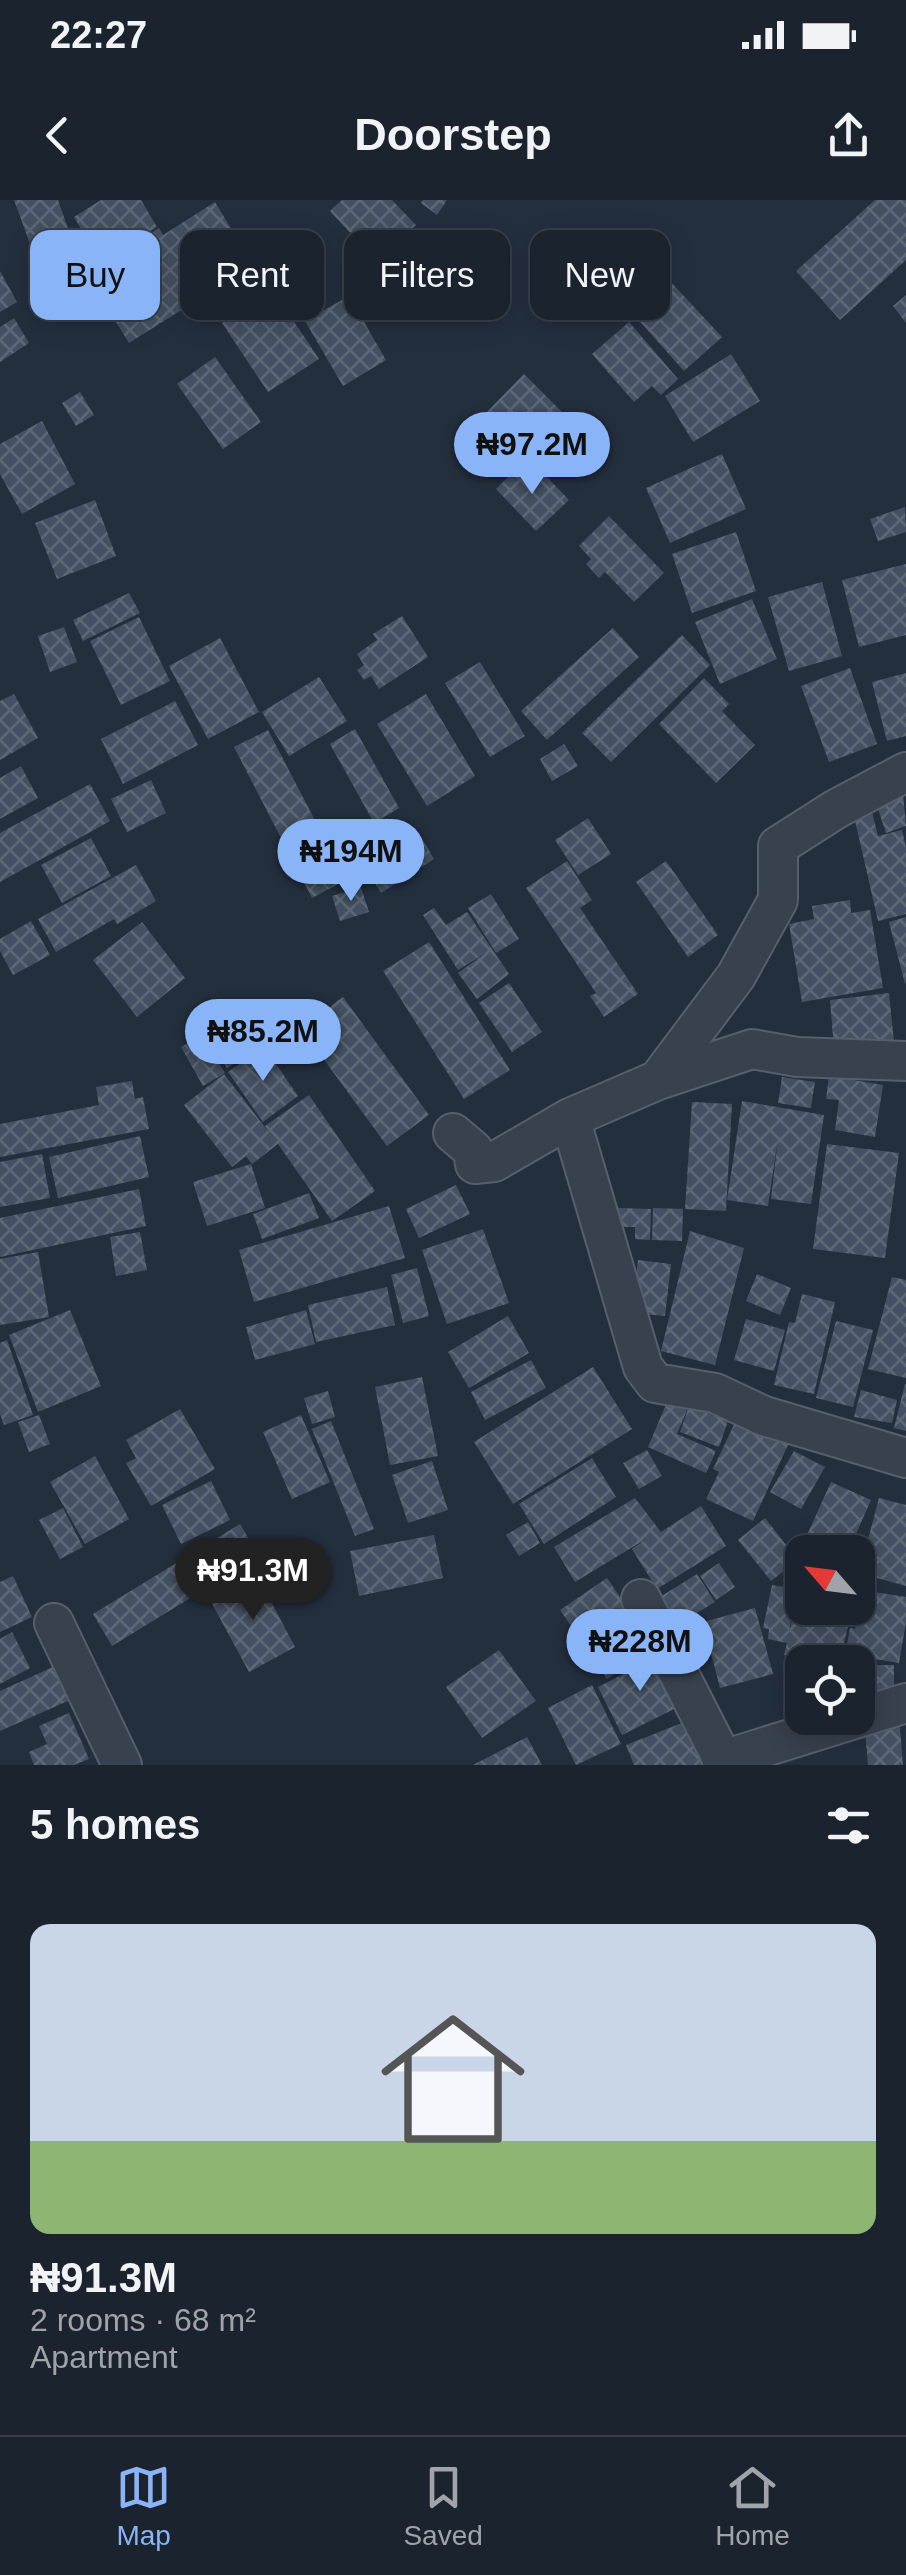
<!DOCTYPE html>
<meta charset="utf-8">
<style>
:root{--surface:#1b232e;--page:#242b36;--text:#f1f3f6;--muted:#a0a4aa;--line:#39404a;--accent:#8ab4f8}
body{margin:0;font-family:Helvetica,sans-serif;background:var(--page);color:var(--text);height:100vh;display:flex;flex-direction:column;font-size:38px;white-space:nowrap}
*{box-sizing:border-box;margin:0}
p{font-size:32px;color:var(--muted)}
.icon{flex:none;width:55px;height:55px;fill:none;stroke:currentColor;stroke-width:2;stroke-linecap:round;stroke-linejoin:round}
.map{position:relative;height:1565px;overflow:hidden}
.sheet{display:flex;flex-direction:column;background:var(--surface);flex:1}
.sheet>*{flex:none}
.guide{position:absolute;left:30px;top:30px;width:848px;height:90px;display:flex;gap:20px}
.needle{width:65px;rotate:298deg}
.tools{position:absolute;left:785px;top:1335px;display:grid;gap:20px}
.tools a{display:grid;place-items:center;width:90px;height:90px;border-radius:20px;background:var(--surface);box-shadow:0 5px 25px #0003,0 0 0 2px var(--line);font-size:50px}
.price{position:absolute;translate:-50% -85px;padding:0 22px;border-radius:35px;background:var(--accent);color:#111;font-size:32px;line-height:65px;filter:drop-shadow(0 2px 5px #0008)}
.price::after{content:'';position:absolute;left:50%;top:60px;width:30px;height:22px;margin-left:-15px;background:inherit;clip-path:polygon(0 0,100% 0,50% 100%)}
.price.active{background:#222;color:#fff}
ul{padding:0;list-style:none}
li{display:grid;align-content:center;gap:20px;height:530px;padding:0 30px}
li span{display:grid;place-items:center;height:310px;border-radius:20px;color:#555}
li>.icon{margin-inline-start:auto}
span .icon{width:180px;height:180px;fill:#fffc;stroke-width:1}
li b{font-size:42px}
h2{display:flex;justify-content:space-between;align-items:center;height:120px;padding:0 30px;font-size:42px}
.pill{padding:0 35px;border-radius:20px;background:var(--surface);box-shadow:0 5px 25px #0003,0 0 0 2px var(--line);font-size:35px;line-height:90px}
.pill.active{background:var(--accent);color:#111}
.status{display:flex;justify-content:space-between;align-items:center;height:70px;padding:0 50px;background:var(--surface);direction:ltr}
.status svg{height:28px;fill:currentColor}
header{display:flex;justify-content:space-between;align-items:center;height:130px;padding:0 30px;background:var(--surface);font-size:45px;font-weight:700}
.tab-bar{display:flex;justify-content:space-around;align-items:center;height:140px;border-top:2px solid var(--line);background:var(--surface);font-size:28px;color:var(--muted)}
.tab-bar a{display:grid;justify-items:center;gap:5px}
.tab-bar .active{color:var(--accent)}
.map>svg:first-child{display:block}
.building{fill:url(#building-cross-hatch)}
.lines{fill:none;stroke-linecap:round;stroke-linejoin:round}
.street-casing{stroke:#565f6c;stroke-width:42}
.street{stroke:#38414e;stroke-width:38}
</style>
<div class="status"><b>22:27</b><svg viewBox="0 0 49 12"><path d="M0 12V9h3v3zM5 12V6h3v6zM10 12V3h3v9zM15 12V0h3v12zM26 1h20v11H26zM47 4h2v5h-2z"/></svg></div>
<header><svg class="icon" aria-label="back" viewBox="0 0 24 24"><path d="M15 5l-7 7 7 7"/></svg>Doorstep<svg class="icon" aria-label="share" viewBox="0 0 24 24"><path d="M12 15V3M7 8l5-5 5 5M5 13v7h14v-7"/></svg></header>
<div class="map">
<svg width="906" height="1565" viewBox="0 0 906 1565">
<defs>
<pattern id="building-cross-hatch" width="8" height="8" patternUnits="userSpaceOnUse" patternTransform="scale(2.5)"><rect width="8" height="8" fill="#455162"/><path d="M0 0l8 8M0 8l8-8" fill="none" stroke="#5d6877"/></pattern>
</defs>
<rect width="100%" height="100%" fill="#242f3e"/>
<path class="building" d="M14,0H58L80,63L42,77Z
M101,0H141L157,27L100,61L74,17Z
M342,0H392L416,25L377,62L330,11Z
M423,0H447L437,15L421,3Z
M875,0H906V60L840,120L796,71Z
M215,2L253,65L129,143L90,80L142,48L139,41L159,28L163,35Z
M638,42L669,74L628,114L597,82Z
M0,71L17,102L0,112Z
M669,80L722,137L684,171L633,114Z
M273,90L319,159L268,192L222,123Z
M906,95V123L893,106Z
M349,96L386,160L343,186L305,121Z
M14,118L29,143L0,162V127Z
M629,122L678,179L661,195L652,186L634,202L592,154Z
M731,154L760,201L693,242L665,196Z
M215,157L261,222L223,249L177,184Z
M524,174L589,239L565,263L552,251L535,268L483,216Z
M80,192L94,215L76,226L62,203Z
M42,221L75,284L22,314L0,274V244Z
M722,254L746,309L670,343L646,288Z
M519,266L535,284L545,275L569,300L536,331L496,289Z
M95,300L116,356L57,379L35,323Z
M905,307L906,332L878,341L870,319Z
M609,316L664,373L634,402L605,372L599,378L586,364L591,359L579,346Z
M736,332L756,391L692,413L672,354Z
M906,364V435L859,447L842,380Z
M822,382L842,456L789,471L768,397Z
M129,393L140,413L83,441L73,420Z
M752,399L777,459L720,484L695,422Z
M402,416L428,457L379,489L371,476L364,480L357,470L364,465L357,454L377,440L373,434Z
M139,417L170,481L121,505L90,441Z
M64,427L77,462L50,472L38,436Z
M613,428L639,457L547,540L521,511Z
M682,435L710,465L611,562L582,533Z
M220,438L259,512L208,539L169,466Z
M480,462L525,536L490,557L445,483Z
M850,468L877,544L829,562L801,486Z
M906,473V536L887,541L872,482Z
M319,477L347,521L289,556L262,512Z
M704,478L729,504L722,511L755,545L716,583L659,524Z
M14,494L38,538L0,560V501Z
M426,494L475,576L427,606L377,524Z
M175,501L198,545L123,584L101,539Z
M355,529L399,608L374,623L330,544Z
M268,530L346,680L312,698L234,547Z
M564,544L578,566L552,581L540,559Z
M21,566L38,598L0,619V578Z
M151,580L166,613L127,632L111,599Z
M90,584L110,621L0,682V633Z
M903,594L906,626L886,633L876,603Z
M871,608L878,636L902,630L906,647V714L878,721L853,612Z
M588,618L611,654L578,675L555,640Z
M418,632L434,659L381,693L364,665Z
M91,638L111,676L62,703L41,665Z
M567,661L592,700L580,708L638,794L604,817L590,796L596,793L526,688Z
M666,661L718,735L688,757L636,682Z
M136,665L156,701L117,724L114,719L56,752L38,719Z
M361,687L369,712L340,721L332,696Z
M491,694L519,739L496,753L468,708Z
M850,700L851,713L870,710L883,788L802,802L789,724L814,719L812,706Z
M434,708L446,725L467,712L509,774L477,799L458,773L486,753L458,770L423,715Z
M906,717V783L905,784L889,722Z
M31,721L50,755L13,775L0,751V739Z
M142,722L185,778L137,817L93,760Z
M429,742L510,870L464,899L383,771Z
M509,783L542,832L512,852L479,803Z
M889,793L894,842L834,849L830,800Z
M343,797L429,915L387,946L301,828Z
M232,833L246,856L227,868L213,845Z
M202,834L225,873L203,886L181,847Z
M264,847L298,896L263,922L228,872Z
M224,874L271,935L265,926L309,895L375,991L332,1021L278,944L252,964L246,956L232,967L184,905Z
M829,876L883,885L875,937L835,930L839,900L826,899Z
M782,877L815,882L811,908L778,903Z
M132,881L135,899L143,897L149,929L0,957V924L99,905L96,887Z
M742,901L824,915L811,1004L771,999L778,938L768,1006L727,1000Z
M692,902L732,904L726,1011L685,1009Z
M140,936L149,977L58,998L49,957Z
M827,944L899,953L885,1058L813,1049Z
M42,954L50,998L0,1007V962Z
M251,964L265,1008L207,1026L193,982Z
M456,985L470,1014L419,1038L406,1009Z
M139,989L146,1026L0,1057V1018Z
M309,993L319,1018L262,1039L253,1014Z
M389,1006L405,1058L254,1102L239,1050Z
M618,1008L651,1009L650,1040L635,1039V1027H617Z
M653,1008L683,1009L682,1041L652,1040Z
M483,1029L509,1103L447,1124L422,1050Z
M690,1031L744,1048L715,1165L661,1151Z
M140,1032L147,1070L116,1076L110,1037Z
M38,1052L49,1117L0,1125V1059Z
M638,1060L671,1064L665,1116L632,1113Z
M417,1068L429,1116L403,1123L391,1075Z
M757,1074L791,1088L780,1115L746,1101Z
M892,1077L906,1080V1178L868,1169Z
M387,1087L395,1125L316,1142L308,1105Z
M802,1094L835,1102L814,1194L774,1185L789,1122L795,1123Z
M70,1110L101,1186L38,1212L9,1135Z
M306,1110L315,1144L255,1160L246,1127Z
M508,1116L529,1153L469,1188L448,1152Z
M746,1119L785,1130L774,1171L734,1160Z
M836,1121L873,1130L853,1207L816,1198Z
M7,1140L33,1215L4,1225L0,1214V1143Z
M531,1160L546,1188L485,1220L471,1192Z
M593,1167L632,1229L513,1304L474,1242Z
M422,1177L438,1256L390,1265L375,1187Z
M905,1184H906V1231L894,1228Z
M861,1190L897,1200L892,1223L854,1217Z
M328,1191L335,1217L312,1224L304,1198Z
M667,1202L687,1210L677,1234L716,1251L706,1273L648,1247Z
M689,1206L728,1221L719,1247L680,1232Z
M180,1209L215,1269L151,1306L126,1263L136,1258L126,1240Z
M740,1212L792,1236L753,1321L706,1299L719,1272L713,1269Z
M39,1215L50,1244L29,1252L18,1222Z
M301,1215L330,1282L292,1299L263,1232Z
M331,1221L374,1329L355,1336L312,1229Z
M647,1250L662,1276L639,1289L623,1263Z
M794,1251L825,1267L801,1309L770,1292Z
M95,1256L129,1319L85,1344L50,1282Z
M592,1258L616,1297L544,1344L519,1304Z
M432,1261L448,1310L408,1323L392,1275Z
M211,1281L230,1320L181,1344L162,1305Z
M831,1282L871,1300L848,1352H802V1357L798,1355Z
M635,1298L661,1332L701,1306L726,1346L657,1389L632,1349L646,1339L575,1382L554,1347Z
M879,1298L906,1305V1386L859,1373Z
M63,1308L83,1347L60,1359L39,1320Z
M765,1318L798,1360L771,1381L738,1340Z
M528,1322L540,1343L519,1356L506,1335Z
M240,1324L259,1356L112,1446L93,1414Z
M434,1335L443,1378L359,1396L350,1351Z
M719,1363L735,1387L716,1400L700,1376Z
M697,1374L715,1402L677,1425L660,1397Z
M257,1375L295,1447L249,1472L210,1400Z
M13,1376L32,1417L0,1432V1382Z
M607,1378L654,1446L607,1479L560,1410Z
M801,1381L802,1408H852L840,1462H819L784,1455L787,1443L768,1439L769,1429L763,1428L772,1385L796,1389L789,1433Z
M862,1390L906,1397V1422L899,1463L845,1454L850,1428L855,1429Z
M755,1408L773,1474L720,1488L703,1422Z
M12,1432L30,1468L0,1484V1439Z
M499,1450L536,1501L482,1538L446,1487Z
M666,1452L676,1508L622,1535L598,1487Z
M858,1465H894V1499L858,1500Z
M55,1466L70,1500L0,1531V1491Z
M592,1485L621,1544L576,1565L548,1508Z
M69,1513L89,1559L74,1565H34L29,1552L47,1544L39,1526Z
M899,1517L903,1565H868L864,1520Z
M687,1521L704,1565H634L626,1545Z
M527,1537L542,1565H473Z"/>
<g class="lines">
<g class="street-casing">
<path id="street" d="M658,880L752,849L797,857L906,861
M570,918L643,1167L655,1183L715,1193L764,1216L906,1258
M453,933L473,950L475,964L494,962L570,918L658,880L736,776L778,700V646L836,609L906,572
M641,1399L723,1560L722,1565
M54,1423L122,1565
M723,1560L906,1503"/>
</g>
<use href="#street" class="street"/>
</g>
</svg>
<div class="tools">
<a><svg class="needle" viewBox="-14 -14 28 28"><path d="M0-13l5 13h-10z" fill="#e53935"/><path d="M0 13l5-13h-10z" fill="#a0a4aa"/></svg></a>
<a><svg class="icon" aria-label="locate" viewBox="0 0 24 24"><circle cx="12" cy="12" r="6"/><path d="M12 2v4M12 18v4M2 12h4M18 12h4"/></svg></a>
</div>
<b class="price" style="left:532px;top:297px">₦97.2M</b>
<b class="price" style="left:351px;top:704px">₦194M</b>
<b class="price" style="left:263px;top:884px">₦85.2M</b>
<b class="price active" style="left:253px;top:1423px">₦91.3M</b>
<b class="price" style="left:640px;top:1494px">₦228M</b>
<div class="guide">
<a class="pill active">Buy</a>
<a class="pill">Rent</a>
<a class="pill">Filters</a>
<a class="pill">New</a>
</div>
</div>
<section class="sheet">
<h2>5 homes<svg class="icon" aria-label="filters" viewBox="0 0 24 24"><path d="M4 7h16M4 17h16"/><circle cx="9" cy="7" r="2"/><circle cx="15" cy="17" r="2"/></svg></h2>
<ul>
<li><span style="background:linear-gradient(#c9d6e8 70%,#8fb573 0)"><svg class="icon" aria-label="home" viewBox="0 0 24 24"><path d="M3 11l9-7 9 7M6 9v11h12V9"/></svg></span><div><b>₦91.3M</b><p>2 rooms · 68 m²</p><p>Apartment</p></div></li>
</ul>
</section>
<nav class="tab-bar">
<a class="active"><svg class="icon" aria-label="map" viewBox="0 0 24 24"><path d="M3 6l6-2 6 2 6-2v14l-6 2-6-2-6 2zM9 4v14M15 6v14"/></svg>Map</a>
<a><svg class="icon" aria-label="saved" viewBox="0 0 24 24"><path d="M7 4h10v16l-5-4-5 4z"/></svg>Saved</a>
<a><svg class="icon" aria-label="home" viewBox="0 0 24 24"><path d="M3 11l9-7 9 7M6 9v11h12V9"/></svg>Home</a>
</nav>
